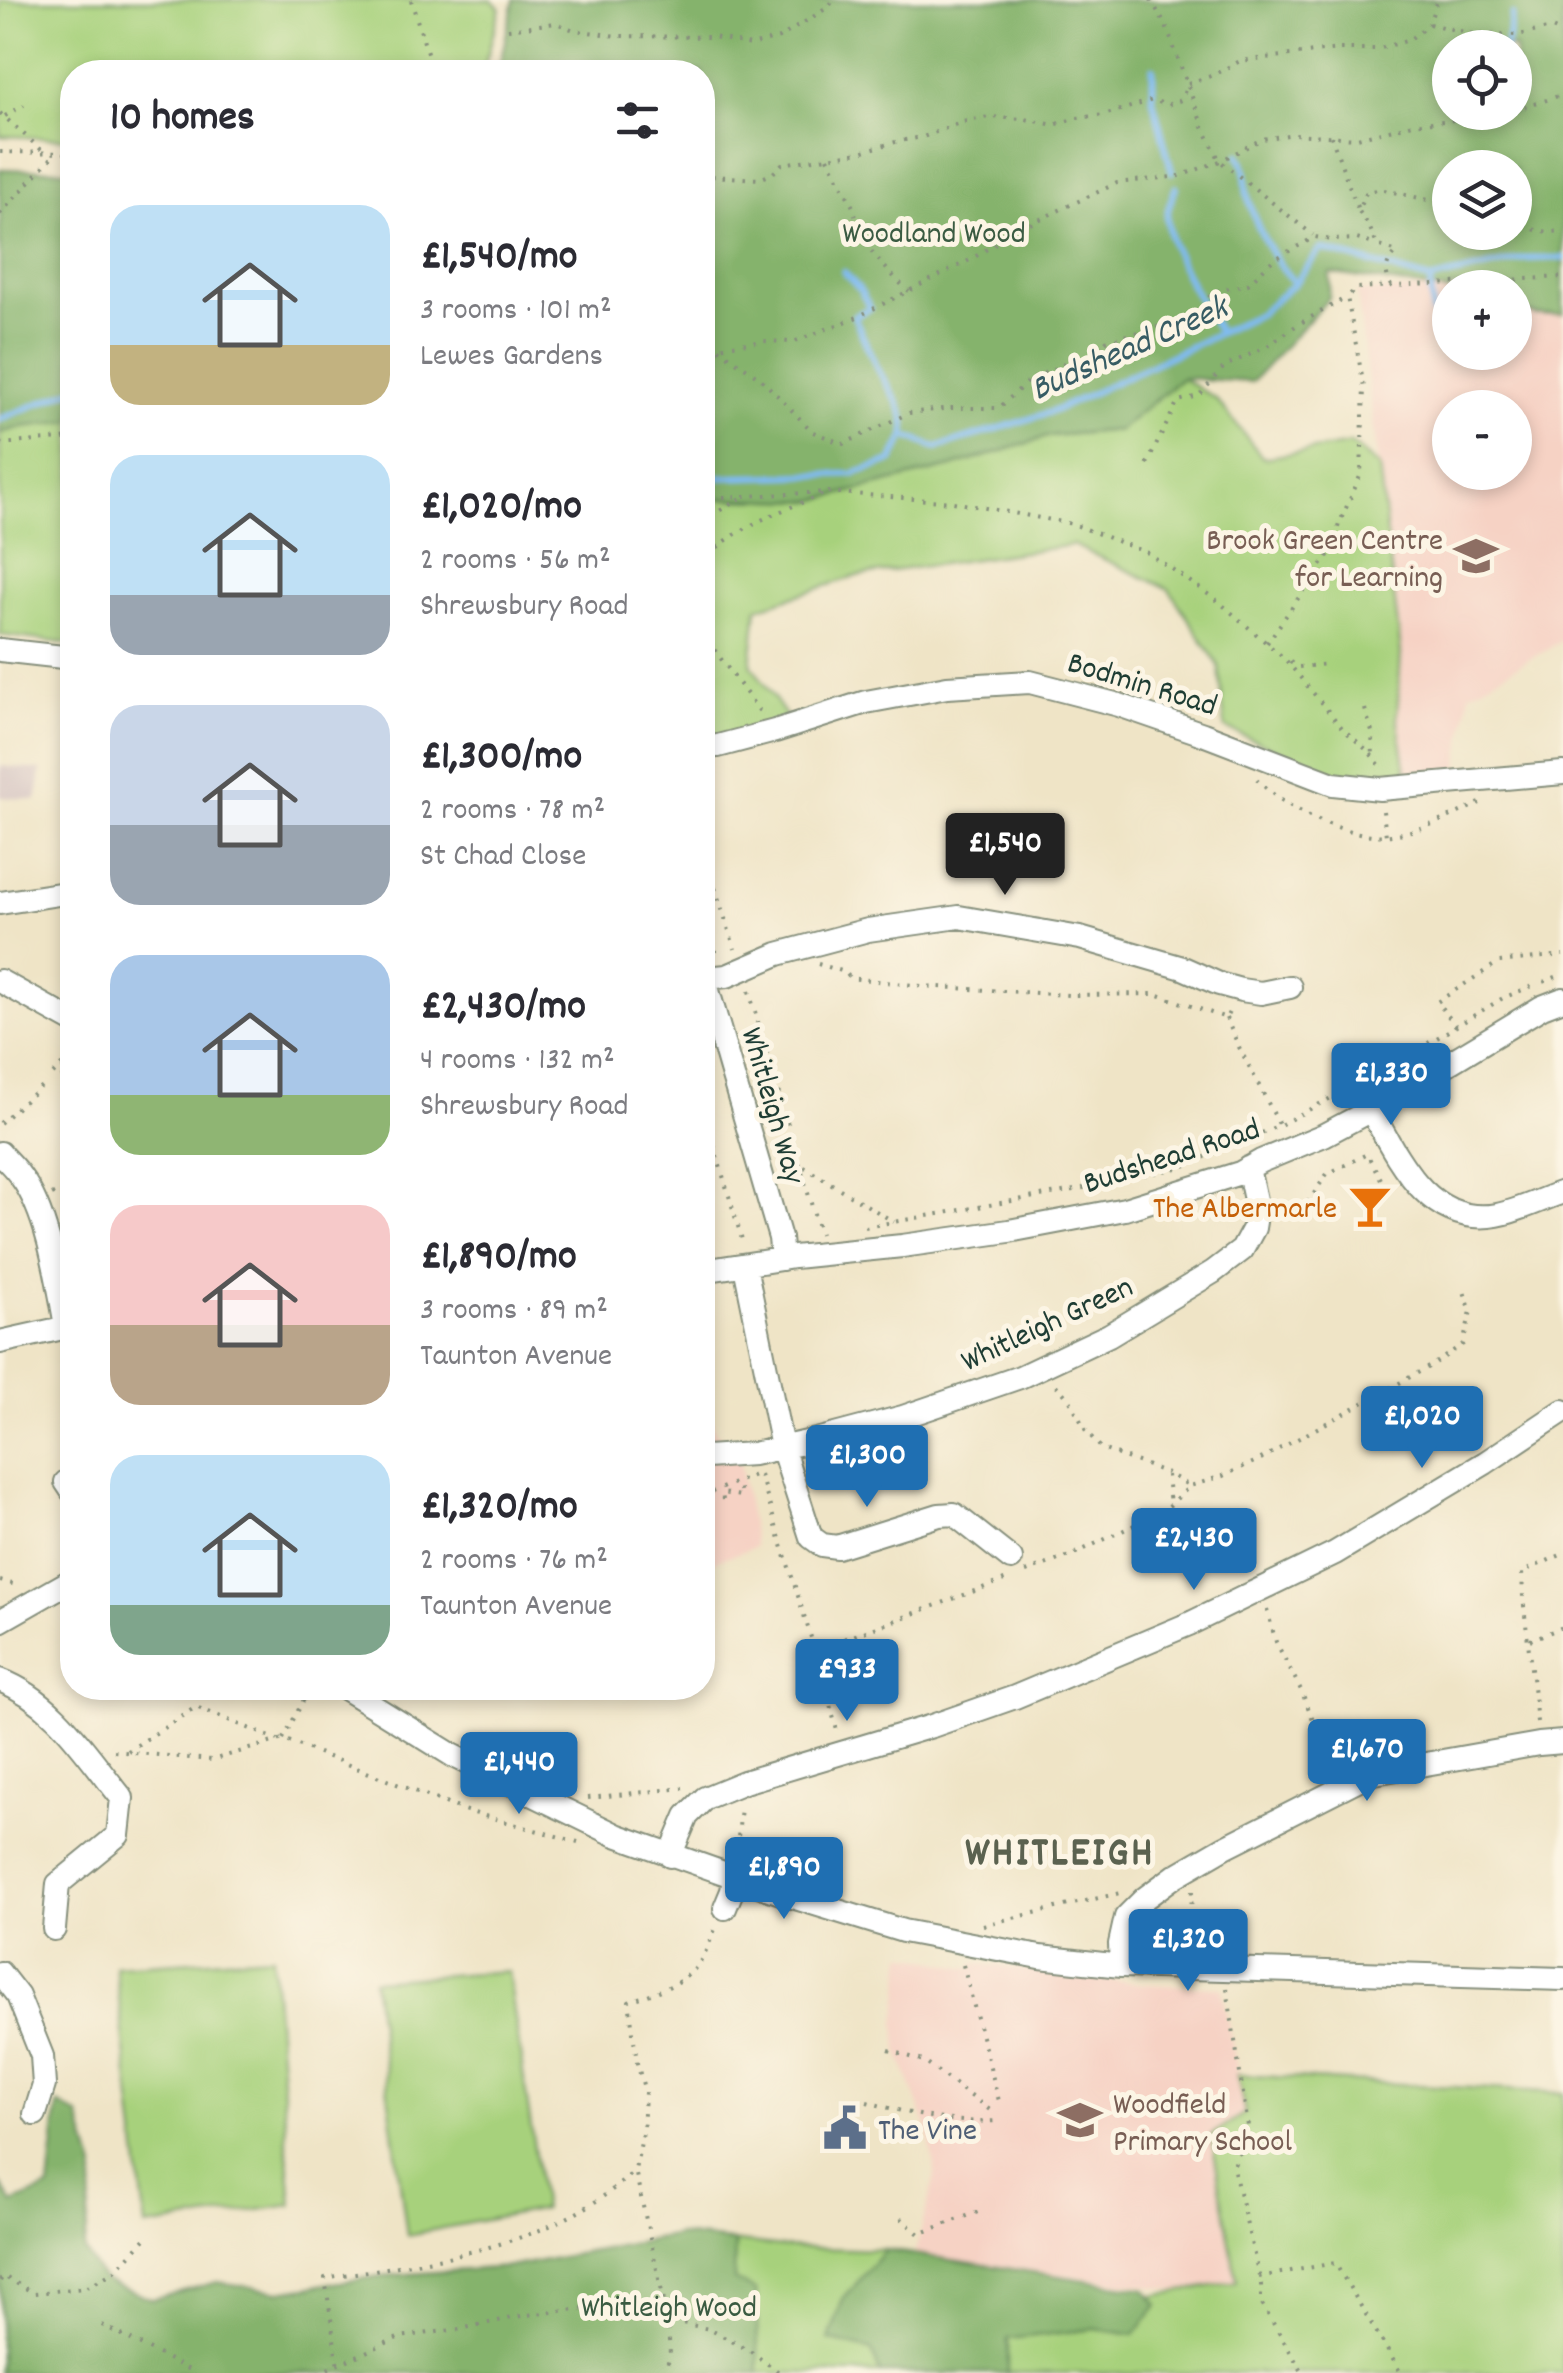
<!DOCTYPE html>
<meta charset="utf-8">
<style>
:root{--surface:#fff;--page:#f7f7f7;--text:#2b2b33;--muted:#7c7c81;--accent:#1f6fb2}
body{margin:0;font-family:Dekko,sans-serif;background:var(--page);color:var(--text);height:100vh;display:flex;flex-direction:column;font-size:38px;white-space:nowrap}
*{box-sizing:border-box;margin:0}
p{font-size:32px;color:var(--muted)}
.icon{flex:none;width:55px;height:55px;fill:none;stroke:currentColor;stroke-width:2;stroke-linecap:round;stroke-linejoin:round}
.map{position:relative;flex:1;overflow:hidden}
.details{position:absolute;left:60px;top:60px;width:655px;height:1640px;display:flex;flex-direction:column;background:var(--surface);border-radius:40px;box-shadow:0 5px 15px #0003}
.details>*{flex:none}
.fabs{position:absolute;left:1432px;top:30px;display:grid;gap:20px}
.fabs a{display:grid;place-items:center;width:100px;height:100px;border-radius:50%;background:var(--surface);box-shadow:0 5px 15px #0003;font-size:50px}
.price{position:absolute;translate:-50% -85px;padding:0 22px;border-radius:10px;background:var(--accent);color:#fff;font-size:32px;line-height:65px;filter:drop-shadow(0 2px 5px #0008)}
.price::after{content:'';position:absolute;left:50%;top:60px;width:30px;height:22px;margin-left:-15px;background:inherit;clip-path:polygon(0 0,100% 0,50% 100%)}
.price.selected{background:#222;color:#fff}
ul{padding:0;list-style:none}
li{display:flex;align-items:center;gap:30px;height:250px;padding:0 50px}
li span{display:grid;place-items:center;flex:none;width:280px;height:200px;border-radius:30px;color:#555}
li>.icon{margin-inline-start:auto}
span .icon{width:120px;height:120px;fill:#fffc;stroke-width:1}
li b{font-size:42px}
h2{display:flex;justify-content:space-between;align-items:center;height:120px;padding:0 50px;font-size:42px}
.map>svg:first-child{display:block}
.built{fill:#f6d2c4;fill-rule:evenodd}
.industrial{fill:#d1bfbe}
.green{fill:#a7d17c;stroke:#638758;stroke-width:2.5}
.forest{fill:#85b36c;stroke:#527850;stroke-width:2.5;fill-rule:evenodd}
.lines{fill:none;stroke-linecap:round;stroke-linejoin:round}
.stream{stroke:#80bbf2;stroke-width:6}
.minor-casing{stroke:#87907d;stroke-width:26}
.path{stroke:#87907d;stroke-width:4;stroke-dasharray:2.5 8;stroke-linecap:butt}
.minor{stroke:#fff;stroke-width:22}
.labels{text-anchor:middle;stroke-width:10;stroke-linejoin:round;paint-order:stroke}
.park-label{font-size:32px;fill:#3a5b42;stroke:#fcf5e5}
.education-label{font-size:32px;fill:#785e54;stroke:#fcf5e5;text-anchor:end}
.street-label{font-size:32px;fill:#1f3d34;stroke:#fcf5e5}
.food-label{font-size:32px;fill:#c56008;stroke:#fcf5e5;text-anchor:end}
.service-label{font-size:32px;fill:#4e5e75;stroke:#fcf5e5;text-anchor:start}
.water-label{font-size:35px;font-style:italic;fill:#375c64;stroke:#fcf5e5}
.district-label{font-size:42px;font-weight:bold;letter-spacing:2.5px;fill:#5b6250;stroke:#fcf5e5}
</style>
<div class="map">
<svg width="1563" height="2373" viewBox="0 0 1563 2373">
<rect width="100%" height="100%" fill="#fcf5e5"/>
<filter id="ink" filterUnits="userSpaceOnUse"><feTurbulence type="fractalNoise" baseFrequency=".01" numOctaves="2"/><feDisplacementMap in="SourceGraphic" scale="20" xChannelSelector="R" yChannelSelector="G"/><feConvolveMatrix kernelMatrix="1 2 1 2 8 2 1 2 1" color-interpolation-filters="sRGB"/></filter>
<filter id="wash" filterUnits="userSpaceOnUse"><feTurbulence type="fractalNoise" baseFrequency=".0048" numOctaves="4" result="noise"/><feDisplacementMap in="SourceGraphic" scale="40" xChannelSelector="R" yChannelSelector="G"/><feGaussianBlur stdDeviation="2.25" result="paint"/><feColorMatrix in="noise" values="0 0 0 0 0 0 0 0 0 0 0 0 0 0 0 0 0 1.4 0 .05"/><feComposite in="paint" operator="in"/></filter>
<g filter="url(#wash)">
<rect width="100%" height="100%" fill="#efe4c6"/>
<path class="built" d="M1563,283V640L1470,693L1457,774L1407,777L1397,716L1401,653L1357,292L1450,288V352H1515V288ZM1450,408H1515V472H1450Z
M712,1419L715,1433L733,1444L741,1468L755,1547L703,1565L702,1422Z
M904,1954L972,1969L974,1963L1143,1984L1221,1987L1246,2113L1211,2136L1241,2299L915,2254L935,2175L927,2127L898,2051L896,2024Z"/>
<path class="industrial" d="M0,766L41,770L37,800L0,797Z"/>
<path class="green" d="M0,0H492L500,8L483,72H72V139L0,136Z
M1182,378L1216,399L1263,458L1351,444L1379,467L1401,653L1397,716L1407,777L1337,775L1225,728L1219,666L1169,589L1073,545L857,576L757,608L751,664L789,720L703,746V498L812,501L951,467L1050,436L1119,430Z
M72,421V644L0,635V433L22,427Z
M272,1956L292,2205L146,2227L115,1966Z
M508,1971L543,2209L407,2235L373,1980Z
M1237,2075L1563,2093V2373H688L677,2235L783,2247L885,2250L922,2255L1118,2304L1163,2294L1237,2282L1211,2135L1245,2113Z"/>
<path class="forest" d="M514,0H1563V314L1536,315L1515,308V288H1450V292L1330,273L1329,298L1252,382L1182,378L1119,430L1050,436L951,467L812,501L703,498L702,72H498ZM1450,48H1515V112H1450ZM1450,168H1515V232H1450Z
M0,169L72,170V421L22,427L0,433Z
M58,2104L79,2116L95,2169L84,2251L103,2280L153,2299L217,2282L280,2291L380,2276L509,2267L677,2235L735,2242L734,2280L756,2291L759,2373H0V2184L13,2203L49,2188Z
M885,2250L1145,2289L1158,2305L1134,2335L1095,2329L1008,2339V2373H880L872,2351L829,2340L843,2299Z"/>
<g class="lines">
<path class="stream" d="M1506,48L1512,15
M1153,68V100L1172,172
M1239,155C1249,171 1244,177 1247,193C1253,222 1273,262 1295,283
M1176,187C1173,196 1167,207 1167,217C1168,251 1201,303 1219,332
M844,272L860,290L870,308L854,316C862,334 869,352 878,369C889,391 909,410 905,436
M1430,280L1432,313
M0,419L72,390
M702,478L853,474L892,461L905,436L937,448L1054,411L1259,314L1294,284L1321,249L1430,280L1524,259L1563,258"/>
</g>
</g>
<g filter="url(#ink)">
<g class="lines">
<g class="minor-casing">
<path id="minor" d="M0,650L72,658
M702,747L718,746L775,731L866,702L947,687L1030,682L1119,705L1203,734L1333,784L1380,789L1563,773
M0,903L72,892
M702,970L780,1238L782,1259
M705,978L727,976L778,954L868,930L959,917L1080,938L1183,968L1219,984L1241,990L1261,993L1290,987
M0,981L72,1021
M1371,1110C1398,1159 1429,1227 1497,1215C1519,1211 1542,1199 1563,1192
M0,1153C7,1161 15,1168 21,1177C48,1213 58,1282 66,1326
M745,1266L782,1447L811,1537L822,1545L837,1547L939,1515L954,1514L1011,1559
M702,1271L794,1257L902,1246L1009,1231L1125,1209L1240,1173L1261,1161L1324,1135L1371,1110L1542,1007L1563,999
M0,1342L72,1326
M706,1457L753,1454L816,1440L903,1417L1020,1377L1109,1335L1213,1272L1242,1250L1254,1228L1257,1209L1248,1168
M66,1482L72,1491
M0,1621L72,1580
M0,1680C55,1701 86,1754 122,1798L118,1835L58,1884L54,1929
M344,1688L452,1755L616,1835L789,1896L903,1931L1040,1957L1121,1966L1563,1979
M670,1856L687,1816L705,1798L744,1782L932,1726L1015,1697L1189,1624L1335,1553L1485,1463L1563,1411
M725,1908L732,1891L734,1877
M1121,1966L1120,1944L1126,1917L1145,1898L1175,1876L1225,1847L1369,1774L1539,1744L1563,1742
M0,1973L18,1996L42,2056L44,2085L35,2114"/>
</g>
<path class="path" d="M411,0L433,72
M1151,0L1166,26L1203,127L1220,161L1313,235
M1429,24L1473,34L1518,35L1552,28L1563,33
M508,29L556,23L574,30L617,36L714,37L751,45L779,38L827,8L834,0
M1188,83L1211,76L1240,61L1339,49H1378L1409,40L1429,24L1437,0
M1515,111L1558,96L1563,100
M0,113L45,153
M5,116L24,105
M1331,136L1358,210
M0,152L72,153
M828,157C836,175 845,191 853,207C857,216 855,223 858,231C862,243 898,283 909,291
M702,179L712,176L759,179L772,174L782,164L860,152L899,141L923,137L962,122L989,117L1025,119L1054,125L1076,118L1104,115L1153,100L1167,105L1181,100L1188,83
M0,214L56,153
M1515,220C1530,231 1545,233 1563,231
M1391,286C1384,270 1385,265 1397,252L1377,245L1369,226L1358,210L1366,193L1380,189L1450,205
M702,344L717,347L763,341L793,342L855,318L970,260L1015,231L1117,183L1180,176L1220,161L1262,139L1294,134L1357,138L1413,124L1473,118L1489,121L1512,112
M719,349L760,378L813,432L843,444L909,413L950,408H999L1027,382L1066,362L1089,360L1106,341L1179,321L1205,305L1212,292L1248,284L1273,260L1315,237L1331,240L1357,239L1377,245
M0,444L72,438
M1147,464L1178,401L1199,396L1225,366L1266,347L1297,325L1347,297
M702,498L828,492L953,502L1073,524L1150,554L1218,601L1285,659L1343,729L1368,751L1383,769
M702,521L743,497
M702,562C734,527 781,511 824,494
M702,633L760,712
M1267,643L1332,550L1339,524L1361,474L1364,387L1347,297L1357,288L1563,277
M1290,662L1298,667L1329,664
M1365,709L1372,732L1373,758
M1257,779C1282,809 1352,840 1391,835C1422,831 1452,816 1480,803
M1383,811L1386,836
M702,848L735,949
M702,910L716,953
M818,964L845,972L850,978L922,986L1069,995L1156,994L1226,1018L1230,1010
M1544,982L1563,974
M749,991L820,1234
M1226,1018L1239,1047L1280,1126
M1456,1026L1437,1002L1499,962L1563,955
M72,1061L59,1073L62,1076L72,1068
M53,1074L70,1057L72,1059
M702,1105L743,1243
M0,1123L46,1082
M804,1167L894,1222
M52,1195L72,1185
M1302,1211L1327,1174L1367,1154L1382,1181
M865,1227L1074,1190L1182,1167L1280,1125L1380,1072L1503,998L1535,985
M1056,1385L1070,1400L1086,1431L1102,1449L1167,1473L1190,1486
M760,1475L814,1647L838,1734
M1167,1475L1170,1505
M702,1496L754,1475
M723,1500L722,1493L741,1496L739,1482
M1026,1572L1072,1555L1151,1517L1170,1505L1190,1486L1223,1476L1259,1460L1434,1364L1463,1344L1471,1311L1462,1286
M0,1581L17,1585
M1267,1610L1276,1642L1301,1690L1327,1754L1329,1773
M1530,1640L1563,1627
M814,1647L853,1636L1007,1579
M1537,1722L1523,1597L1522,1572L1563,1554
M283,1739L310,1688
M114,1751L212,1760L283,1739L463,1810L578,1842
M128,1751L196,1707L278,1740
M588,1798L683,1788
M736,1857L741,1807
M1192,1891L1191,1913L1202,1950
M983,1925L1120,1893
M963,1965L999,2101
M1227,1988L1249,2133L1233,2167L1261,2284V2303L1303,2373
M889,2050L923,2061L994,2113
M867,2102C911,2114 950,2124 996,2121
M901,2218L919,2234L978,2212
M1259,2277L1335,2263L1401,2373
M0,2281L3,2276L34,2293L85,2288L115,2271L147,2237
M102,2325L195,2373
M318,2373L400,2337L460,2329L526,2315L604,2306L667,2315L682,2323L709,2329L750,2351L780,2373
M339,2373L325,2278C431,2260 554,2249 635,2170
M665,2373L670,2354L667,2315L635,2170L643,2133L645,2092L637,2063L629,2001C648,1995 672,1988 688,1975C702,1965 709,1943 716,1927"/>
<use href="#minor" class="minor"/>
</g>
</g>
<defs>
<g id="school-bare" transform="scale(3.45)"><path d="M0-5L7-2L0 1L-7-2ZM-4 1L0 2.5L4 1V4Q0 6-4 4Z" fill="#8d6e63" stroke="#fcf5e5" stroke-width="2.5" paint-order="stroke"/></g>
<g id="bar-bare" transform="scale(3.45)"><path d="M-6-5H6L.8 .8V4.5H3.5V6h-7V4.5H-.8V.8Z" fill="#e8710a" stroke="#fcf5e5" stroke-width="2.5" paint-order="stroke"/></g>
<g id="civic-bare" transform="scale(3.45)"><path d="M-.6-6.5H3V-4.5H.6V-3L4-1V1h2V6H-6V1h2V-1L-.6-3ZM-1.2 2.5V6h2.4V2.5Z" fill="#5c6f8a" stroke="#fcf5e5" stroke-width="2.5" paint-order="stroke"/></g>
</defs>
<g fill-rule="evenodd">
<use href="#school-bare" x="1476" y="556"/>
<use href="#bar-bare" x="1370" y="1206"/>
<use href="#school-bare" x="1080" y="2120"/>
<use href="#civic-bare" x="845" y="2128"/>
</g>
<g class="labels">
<g class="park-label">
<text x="934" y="242">Woodland Wood</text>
<text x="669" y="2316">Whitleigh Wood</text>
</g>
<g class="education-label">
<text x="1443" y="549">Brook Green Centre<tspan x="1443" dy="37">for Learning</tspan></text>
<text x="1113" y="2113" text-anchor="start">Woodfield<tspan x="1113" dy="37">Primary School</tspan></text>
</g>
<g class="street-label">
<text transform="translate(1143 682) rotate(17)" y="11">Bodmin Road</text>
<text transform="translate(775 1105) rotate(74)" y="11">Whitleigh Way</text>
<text transform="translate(1171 1154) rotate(-18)" y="11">Budshead Road</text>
<text transform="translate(1046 1322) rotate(-25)" y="11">Whitleigh Green</text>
</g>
<g class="food-label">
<text x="1337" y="1217">The Albermarle</text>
</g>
<g class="service-label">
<text x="878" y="2139">The Vine</text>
</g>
<g class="water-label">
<text transform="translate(1128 346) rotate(-24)" y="12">Budshead Creek</text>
</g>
<g class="district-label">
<text x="1060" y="1864">WHITLEIGH</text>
</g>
</g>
</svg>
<div class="fabs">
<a><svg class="icon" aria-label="locate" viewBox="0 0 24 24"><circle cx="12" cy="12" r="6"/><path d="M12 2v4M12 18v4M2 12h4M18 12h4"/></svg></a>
<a><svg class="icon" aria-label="layers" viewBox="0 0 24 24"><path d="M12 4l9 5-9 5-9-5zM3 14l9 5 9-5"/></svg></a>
<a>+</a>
<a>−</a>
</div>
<b class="price selected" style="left:1005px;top:898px">£1,540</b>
<b class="price" style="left:1391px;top:1128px">£1,330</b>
<b class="price" style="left:1422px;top:1471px">£1,020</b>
<b class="price" style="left:867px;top:1510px">£1,300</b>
<b class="price" style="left:1194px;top:1593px">£2,430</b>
<b class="price" style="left:847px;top:1724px">£933</b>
<b class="price" style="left:1367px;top:1804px">£1,670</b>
<b class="price" style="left:519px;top:1817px">£1,440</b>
<b class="price" style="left:784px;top:1922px">£1,890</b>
<b class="price" style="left:1188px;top:1994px">£1,320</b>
<section class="details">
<h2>10 homes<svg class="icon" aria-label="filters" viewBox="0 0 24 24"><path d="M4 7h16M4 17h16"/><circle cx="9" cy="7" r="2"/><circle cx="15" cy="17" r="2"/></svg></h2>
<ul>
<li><span style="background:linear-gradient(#bfe0f5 70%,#c2b280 0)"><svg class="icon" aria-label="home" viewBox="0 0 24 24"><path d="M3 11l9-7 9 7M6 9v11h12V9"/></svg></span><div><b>£1,540/mo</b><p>3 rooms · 101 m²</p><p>Lewes Gardens</p></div></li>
<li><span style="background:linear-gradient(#bfe0f5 70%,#9aa5b1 0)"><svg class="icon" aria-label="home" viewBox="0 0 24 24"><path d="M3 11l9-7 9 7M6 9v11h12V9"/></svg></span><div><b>£1,020/mo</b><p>2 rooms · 56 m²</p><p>Shrewsbury Road</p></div></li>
<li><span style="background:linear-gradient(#c9d6e8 60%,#9aa5b1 0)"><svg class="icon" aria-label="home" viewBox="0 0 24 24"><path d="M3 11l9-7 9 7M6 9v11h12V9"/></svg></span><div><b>£1,300/mo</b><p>2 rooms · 78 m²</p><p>St Chad Close</p></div></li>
<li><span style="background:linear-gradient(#a9c7e8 70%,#8fb573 0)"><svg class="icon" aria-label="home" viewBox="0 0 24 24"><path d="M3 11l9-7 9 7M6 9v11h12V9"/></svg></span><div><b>£2,430/mo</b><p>4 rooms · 132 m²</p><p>Shrewsbury Road</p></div></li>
<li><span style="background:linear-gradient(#f6c9c9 60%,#b9a48a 0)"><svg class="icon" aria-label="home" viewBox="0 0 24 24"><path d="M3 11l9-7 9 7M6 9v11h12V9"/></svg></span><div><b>£1,890/mo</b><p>3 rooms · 89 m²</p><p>Taunton Avenue</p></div></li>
<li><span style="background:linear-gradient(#bfe0f5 75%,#7fa58c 0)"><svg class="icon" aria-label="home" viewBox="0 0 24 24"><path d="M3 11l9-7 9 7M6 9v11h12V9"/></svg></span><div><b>£1,320/mo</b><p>2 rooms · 76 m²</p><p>Taunton Avenue</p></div></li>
</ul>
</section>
</div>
